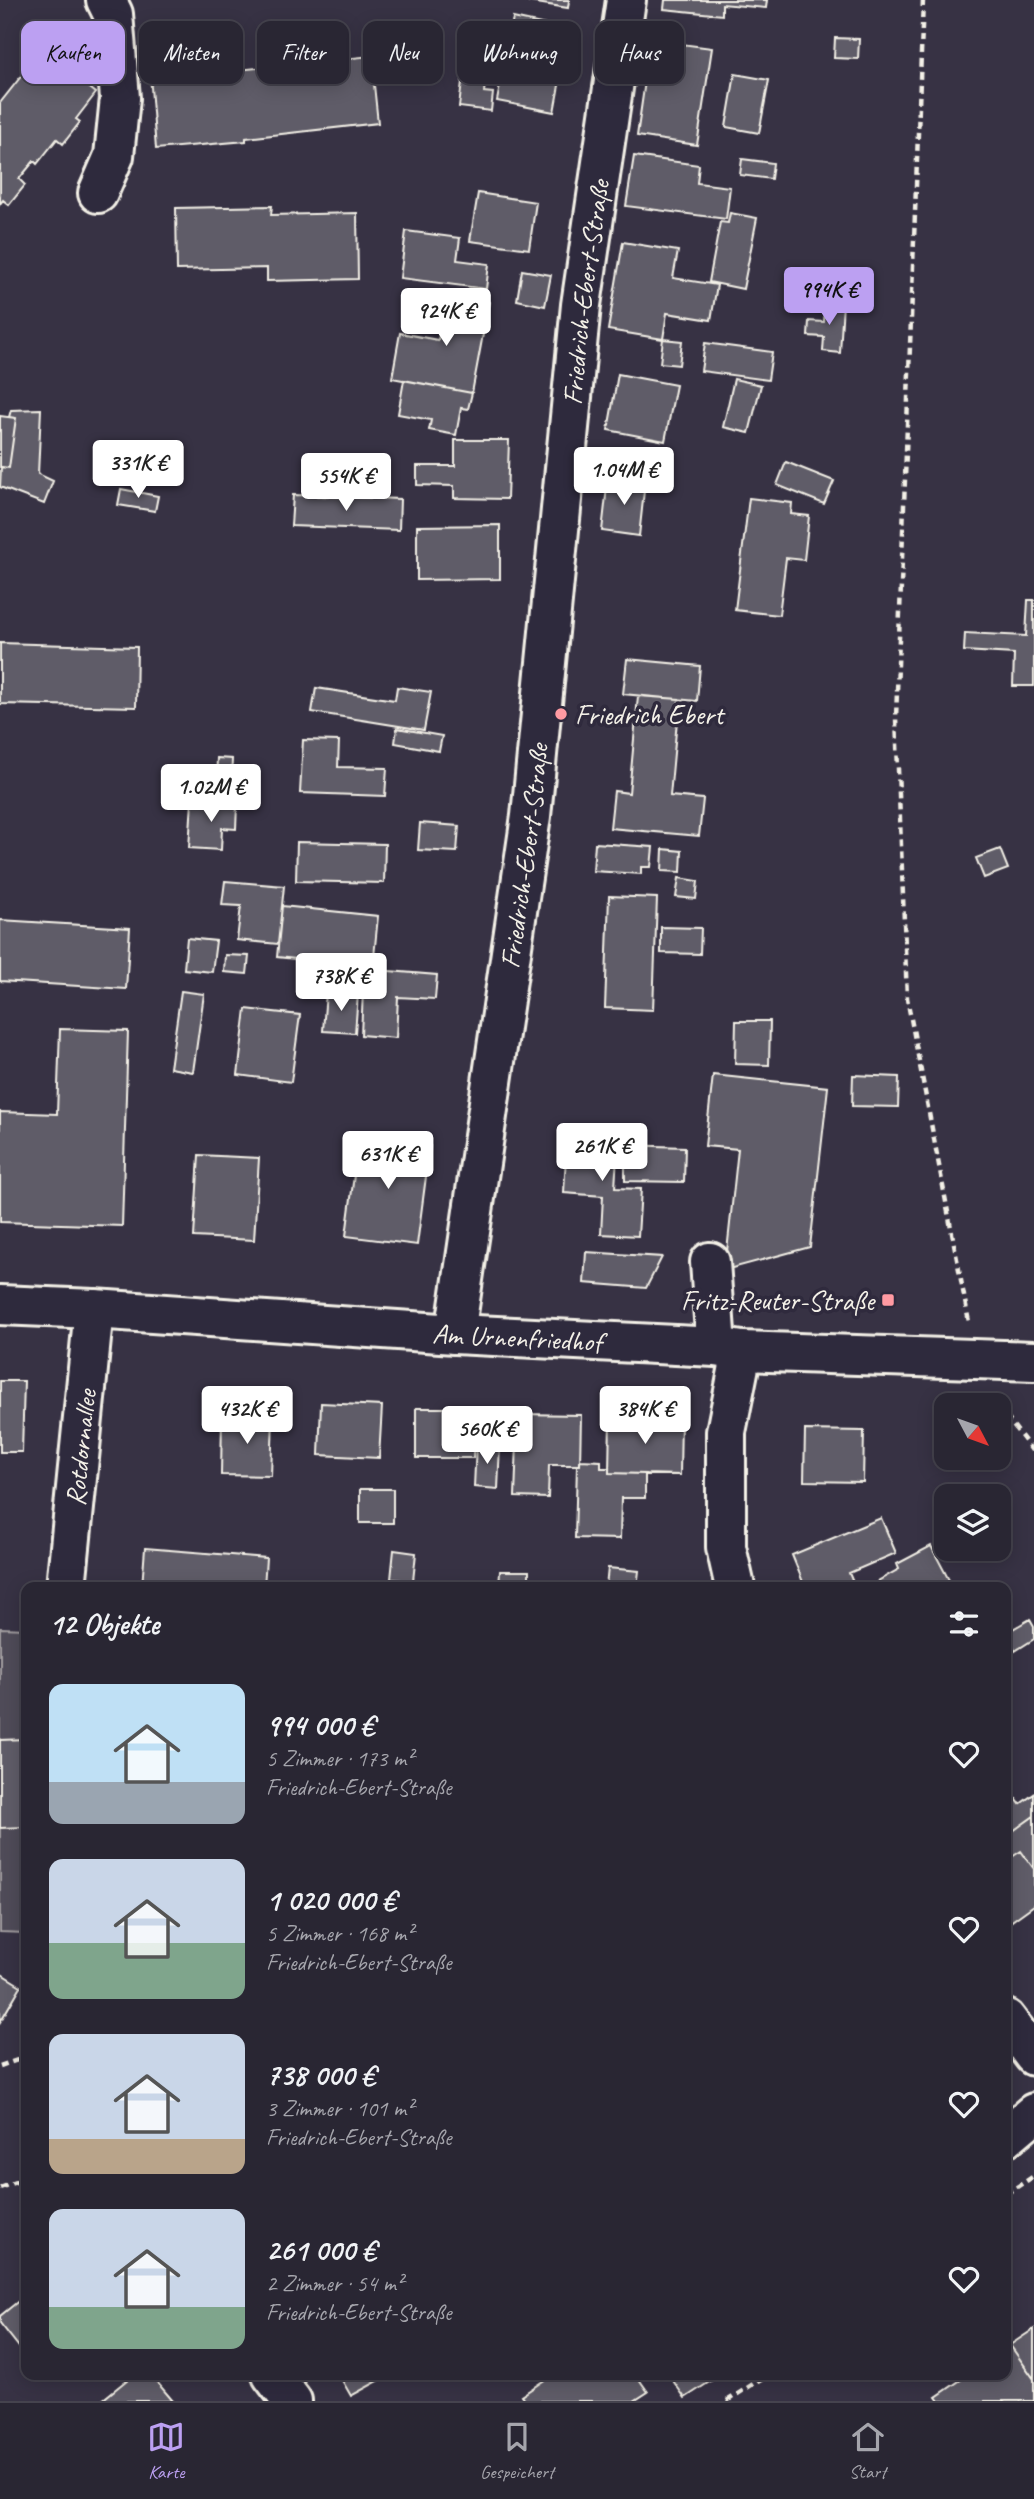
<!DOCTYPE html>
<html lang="de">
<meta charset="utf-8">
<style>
:root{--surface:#292633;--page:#312e3b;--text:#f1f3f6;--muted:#a5a5ac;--line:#45434e;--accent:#bca0f2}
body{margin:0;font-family:Caveat,sans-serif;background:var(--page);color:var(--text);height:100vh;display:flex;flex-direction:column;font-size:26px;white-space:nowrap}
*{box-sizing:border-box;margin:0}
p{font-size:23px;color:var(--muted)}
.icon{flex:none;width:38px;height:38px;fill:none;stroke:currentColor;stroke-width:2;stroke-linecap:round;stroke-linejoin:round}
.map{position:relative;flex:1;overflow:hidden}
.drawer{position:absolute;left:21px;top:1582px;width:990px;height:798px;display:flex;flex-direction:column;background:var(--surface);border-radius:14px;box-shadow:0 4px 18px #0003,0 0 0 2px var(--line)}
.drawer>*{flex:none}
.hud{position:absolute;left:21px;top:21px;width:992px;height:63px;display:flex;gap:14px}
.needle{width:46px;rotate:131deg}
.buttons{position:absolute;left:934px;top:1393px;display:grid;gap:14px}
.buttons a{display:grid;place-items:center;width:77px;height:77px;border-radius:14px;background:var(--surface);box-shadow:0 4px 18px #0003,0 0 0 2px var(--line);font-size:35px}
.price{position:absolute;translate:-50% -60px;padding:0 16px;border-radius:7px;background:#fff;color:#222;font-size:23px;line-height:46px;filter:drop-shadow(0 2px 4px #0008)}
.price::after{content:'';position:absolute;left:50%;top:42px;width:21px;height:16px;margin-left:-10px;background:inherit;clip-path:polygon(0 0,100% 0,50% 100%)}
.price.current{background:var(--accent);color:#111}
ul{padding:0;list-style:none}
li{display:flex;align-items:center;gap:21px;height:175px;padding:0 28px}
li span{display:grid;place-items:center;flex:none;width:196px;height:140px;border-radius:14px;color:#555}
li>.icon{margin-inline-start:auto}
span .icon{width:84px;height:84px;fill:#fffc;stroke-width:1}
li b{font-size:30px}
h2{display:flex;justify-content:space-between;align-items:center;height:84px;padding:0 28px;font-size:30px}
.pill{padding:0 24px;border-radius:14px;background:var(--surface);box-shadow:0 4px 18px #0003,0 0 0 2px var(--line);font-size:24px;line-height:63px}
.pill.current{background:var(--accent);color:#111}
.menu{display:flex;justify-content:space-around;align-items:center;height:98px;border-top:2px solid var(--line);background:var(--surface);font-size:19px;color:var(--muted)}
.menu a{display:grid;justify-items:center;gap:4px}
.menu .current{color:var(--accent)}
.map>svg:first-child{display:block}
.green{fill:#504b59;stroke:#a29ea0;stroke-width:2}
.building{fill:#5f5c67;stroke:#f4f1e8;stroke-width:2}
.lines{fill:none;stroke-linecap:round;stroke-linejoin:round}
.minor-casing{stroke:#f4f1e8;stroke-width:44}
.path{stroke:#f4f1e8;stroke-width:4.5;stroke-dasharray:7 5;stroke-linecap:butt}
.minor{stroke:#2f2a3d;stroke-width:38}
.poi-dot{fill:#ff9aa2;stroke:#2f2a3d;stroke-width:2.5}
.labels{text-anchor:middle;stroke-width:7;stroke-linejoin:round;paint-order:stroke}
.street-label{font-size:28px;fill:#f4f1e8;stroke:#2f2a3d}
.poi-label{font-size:28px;fill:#f4f1e8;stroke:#2f2a3d;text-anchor:start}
</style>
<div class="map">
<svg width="1034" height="2401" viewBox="0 0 1034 2401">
<rect width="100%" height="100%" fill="#373244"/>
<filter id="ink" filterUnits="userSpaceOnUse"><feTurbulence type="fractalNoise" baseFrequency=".0143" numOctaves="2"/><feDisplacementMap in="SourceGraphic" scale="14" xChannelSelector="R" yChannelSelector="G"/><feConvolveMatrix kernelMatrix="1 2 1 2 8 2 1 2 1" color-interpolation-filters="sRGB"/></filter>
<g filter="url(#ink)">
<path class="green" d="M0,1628L26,1629V1933L0,1932Z"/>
<path class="building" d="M518,0H569L568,8Z
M665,0H767L766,8L722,4V15L664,9Z
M513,18L546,25L542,43L566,48L554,112L497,101Z
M835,38L859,39L858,59L834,58Z
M651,40L712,48L697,145L637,136Z
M42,50L96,93L76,119L80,122L63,144L57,139L37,164L34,161L19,179L25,185L9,205L3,200L0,204V103Z
M371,56L378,123L246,138V141L156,149L150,75L239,66V70Z
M464,65L487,68L484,92L493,93L491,111L459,107Z
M735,74L769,80L759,133L726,127Z
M634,156L699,165L697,183L730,187L726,219L626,206Z
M742,159L773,163L771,179L740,175Z
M478,193L536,202L529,249L470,241Z
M272,206L271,215L357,213L358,279L267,281V268L177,270L176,208Z
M730,213L757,218L743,289L709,282L720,222L728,223Z
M406,231L460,238L457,260L489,264L486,289L400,278Z
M623,242L678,251L673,278L717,285L711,320L667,313L663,339L608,330Z
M522,270L551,275L545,306L517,300Z
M447,294L489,302L472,393L392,378L400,333L438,340Z
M825,302L843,303L840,353L823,351L824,337L808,336L809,321L824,322Z
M663,339L682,341L679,365L660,363Z
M705,343L772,352L768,380L701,371Z
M618,374L676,385L665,441L608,430Z
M734,379L761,385L749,433L723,427Z
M404,380L472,393L468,409L461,408L456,435L429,430L431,420L398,414Z
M41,409L38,474L53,481L44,504L0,487L1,467L9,468L16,418L9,417L11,410Z
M0,416L16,418L9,468L0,467Z
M455,440H509L507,499L454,498V486L417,485V466H455Z
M786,462L834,481L824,504L777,485Z
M608,478L645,482L639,536L602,531Z
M121,489L158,496L155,511L118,505Z
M293,495L400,499L399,530L291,526Z
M749,498L792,503L791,514L809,516L804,560L786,558L779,615L735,610Z
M500,525V579L417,580V526Z
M1028,600H1034V686H1013L1014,654L964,651L965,633L1026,636Z
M0,643L137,647L136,707L0,704Z
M627,659L700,666L697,701L623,694Z
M397,687L431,692L424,730L312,712L316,688L395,700Z
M638,696L679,699L670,796L703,799L699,836L610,828L614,791L629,793Z
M397,728L442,736L439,751L395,743Z
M303,740L339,741L338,767L387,768L385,796L300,793Z
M217,758L232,759L231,783H216Z
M192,801L237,805L236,829L222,828L221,850L189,848Z
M420,823L459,826L457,852L418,850Z
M297,842L385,844L384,883L296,881Z
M595,843L653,847L651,867H641V874L593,871Z
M663,849L682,851L681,872L662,871Z
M1000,849L1008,869L984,878L976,858Z
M679,878L698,881L696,899L676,897Z
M225,881L284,886L278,944L237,940L241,906L222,905Z
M609,896L657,898L653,1010L605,1008Z
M282,906L378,916L373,967L277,957Z
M0,920L130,928L126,989L0,981Z
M661,927L701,928L700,954L661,953Z
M187,938L216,941L212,972L184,969Z
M225,955L249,956L247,974L224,972Z
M364,969L437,975L435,999L398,997L396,1038L361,1035Z
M181,991L204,994L193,1072L170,1068Z
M326,992L358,994L355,1033L323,1031Z
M246,1009L300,1015L291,1082L238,1075Z
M736,1021H770L769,1065L735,1064Z
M60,1029L128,1031L122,1226L0,1222V1112L57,1114Z
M713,1075L828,1087L810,1247L725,1270L738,1149L705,1146Z
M853,1075L899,1077L898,1107L852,1106Z
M567,1136L618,1139L615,1188L641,1189L638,1236L601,1234L603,1196L564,1193Z
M359,1137L430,1146L417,1245L346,1236Z
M625,1145L685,1147L684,1182L625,1181Z
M199,1155L259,1158L254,1240L194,1237Z
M586,1252L662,1257L646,1288L584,1283Z
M0,1381H24L22,1452H0Z
M321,1403L382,1406L379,1458L319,1455Z
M416,1408H474L473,1458H416Z
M518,1414L581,1415L580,1465H549L548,1498L515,1497Z
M222,1416L273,1417L271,1476L221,1475Z
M610,1417L681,1419L680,1475L609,1473Z
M805,1430L864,1431L863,1482L804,1481Z
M476,1444L500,1445L498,1489L474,1487Z
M580,1460L601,1461V1468H609V1473L645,1474V1498H621L620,1539L575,1538L577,1465H580Z
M360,1489H393V1523H360Z
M881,1518L896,1553L849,1573L854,1585L849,1587H805L792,1555Z
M931,1546L949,1580L936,1587H881L878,1581L899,1569L897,1564Z
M145,1548L266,1558L264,1587H142Z
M394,1550L416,1553L413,1581L391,1579Z
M608,1568L639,1571L637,1587H606Z
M500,1571H529V1587H499Z
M1030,1619L1034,1626V1639L1015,1651L1006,1633Z
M26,1739V1827L0,1828V1740Z
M1012,1793L1020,1804L1034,1794V1816L1006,1836V1798Z
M1034,1816V1869L1021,1851L1006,1861V1836Z
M1021,1851L1034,1869V1905L1009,1923L1006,1920V1861Z
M0,1973L21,1986L0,2022Z
M26,2295V2356L0,2323V2316Z
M1034,2329V2379L1010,2345Z
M1010,2345L1034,2379V2401H939L936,2397L968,2375H1006V2348Z
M133,2375H151L173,2401H101Z
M339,2375H389L351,2396Z
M552,2375H636L648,2392L634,2401H525L521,2396Z
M669,2375H720L685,2398Z"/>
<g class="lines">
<g class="minor-casing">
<g id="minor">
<path d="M98,193L114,156L120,98L113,14L106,0"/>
<path d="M710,1262L716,1347"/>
<path id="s1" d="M0,1305L94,1309L455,1334L716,1347L742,1351L1034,1361"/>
<path id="s2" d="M455,1334L531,816L581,305L626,0"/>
<path id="s3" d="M66,1587L94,1309"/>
<path d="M735,1587L726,1547V1432L742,1351"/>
<path d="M1006,2019L1034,2056"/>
<path d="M1007,2136L1034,2113"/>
<path d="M272,2375L292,2401"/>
</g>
</g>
<path class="path" d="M923,0L896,718L907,998L969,1322
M999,1407L1034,1453
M0,2066L26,2057
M0,2188L26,2178
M1006,2194L1034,2176
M727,2401L767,2375"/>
<use href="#minor" class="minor"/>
</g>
</g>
<g class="poi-dot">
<circle cx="561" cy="714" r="7"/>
<rect x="881" y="1293" width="14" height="14" rx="3.5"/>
</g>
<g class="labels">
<g class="street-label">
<text dy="10" stroke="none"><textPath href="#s2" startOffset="1050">Friedrich-Ebert-Straße</textPath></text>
<text dy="10" stroke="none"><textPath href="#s2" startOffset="483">Friedrich-Ebert-Straße</textPath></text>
<text dy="10" stroke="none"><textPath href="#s1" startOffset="518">Am Urnenfriedhof</textPath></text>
<text dy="10" stroke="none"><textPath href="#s3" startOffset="140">Rotdornallee</textPath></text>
</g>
<g class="poi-label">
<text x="575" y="724">Friedrich Ebert</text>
<text x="874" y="1310" text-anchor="end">Fritz-Reuter-Straße</text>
</g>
</g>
</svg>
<div class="buttons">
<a><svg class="needle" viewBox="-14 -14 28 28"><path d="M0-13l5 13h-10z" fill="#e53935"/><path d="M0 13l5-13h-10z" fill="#a5a5ac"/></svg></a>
<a><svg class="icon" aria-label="layers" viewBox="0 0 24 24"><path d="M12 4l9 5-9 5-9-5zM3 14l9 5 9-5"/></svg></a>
</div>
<b class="price current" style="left:829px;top:327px">994K €</b>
<b class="price" style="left:446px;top:348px">924K €</b>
<b class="price" style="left:138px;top:500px">331K €</b>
<b class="price" style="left:624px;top:507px">1.04M €</b>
<b class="price" style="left:346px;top:513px">554K €</b>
<b class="price" style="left:211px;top:824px">1.02M €</b>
<b class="price" style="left:341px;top:1013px">738K €</b>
<b class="price" style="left:602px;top:1183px">261K €</b>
<b class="price" style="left:388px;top:1191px">631K €</b>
<b class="price" style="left:247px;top:1446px">432K €</b>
<b class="price" style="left:645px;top:1446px">384K €</b>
<b class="price" style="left:487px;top:1466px">560K €</b>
<div class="hud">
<a class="pill current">Kaufen</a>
<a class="pill">Mieten</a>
<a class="pill">Filter</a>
<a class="pill">Neu</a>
<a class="pill">Wohnung</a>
<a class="pill">Haus</a>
</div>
<section class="drawer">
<h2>12 Objekte<svg class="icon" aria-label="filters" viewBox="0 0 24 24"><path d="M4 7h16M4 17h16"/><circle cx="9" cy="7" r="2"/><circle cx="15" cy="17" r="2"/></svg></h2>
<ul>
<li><span style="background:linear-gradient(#bfe0f5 70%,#9aa5b1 0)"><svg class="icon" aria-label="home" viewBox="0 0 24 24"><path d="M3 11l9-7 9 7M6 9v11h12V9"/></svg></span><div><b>994 000 €</b><p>5 Zimmer · 173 m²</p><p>Friedrich-Ebert-Straße</p></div><svg class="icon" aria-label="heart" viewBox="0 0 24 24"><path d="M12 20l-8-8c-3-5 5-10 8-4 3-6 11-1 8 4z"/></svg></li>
<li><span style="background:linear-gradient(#c9d6e8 60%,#7fa58c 0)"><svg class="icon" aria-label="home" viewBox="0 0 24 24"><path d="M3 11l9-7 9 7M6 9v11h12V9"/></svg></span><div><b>1 020 000 €</b><p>5 Zimmer · 168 m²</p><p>Friedrich-Ebert-Straße</p></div><svg class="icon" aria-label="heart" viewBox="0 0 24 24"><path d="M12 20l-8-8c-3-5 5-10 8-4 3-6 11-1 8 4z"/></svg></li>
<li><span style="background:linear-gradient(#c9d6e8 75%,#b9a48a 0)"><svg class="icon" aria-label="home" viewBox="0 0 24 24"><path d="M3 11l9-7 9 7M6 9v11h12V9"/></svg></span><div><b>738 000 €</b><p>3 Zimmer · 101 m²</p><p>Friedrich-Ebert-Straße</p></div><svg class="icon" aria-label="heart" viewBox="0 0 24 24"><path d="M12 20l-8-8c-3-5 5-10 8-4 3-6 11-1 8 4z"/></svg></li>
<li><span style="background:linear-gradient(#c9d6e8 70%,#7fa58c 0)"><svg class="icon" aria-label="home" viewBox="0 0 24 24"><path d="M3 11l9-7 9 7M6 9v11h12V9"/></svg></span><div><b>261 000 €</b><p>2 Zimmer · 54 m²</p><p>Friedrich-Ebert-Straße</p></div><svg class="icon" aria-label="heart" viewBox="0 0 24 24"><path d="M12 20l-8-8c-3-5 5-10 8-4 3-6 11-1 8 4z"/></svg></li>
</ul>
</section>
</div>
<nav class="menu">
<a class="current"><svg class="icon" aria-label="map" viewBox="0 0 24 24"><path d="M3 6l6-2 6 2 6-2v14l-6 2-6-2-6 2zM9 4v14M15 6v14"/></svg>Karte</a>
<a><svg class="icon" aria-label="saved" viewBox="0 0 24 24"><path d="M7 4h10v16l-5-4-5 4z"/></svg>Gespeichert</a>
<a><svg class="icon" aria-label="home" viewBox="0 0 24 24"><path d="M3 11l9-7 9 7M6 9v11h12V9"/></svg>Start</a>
</nav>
